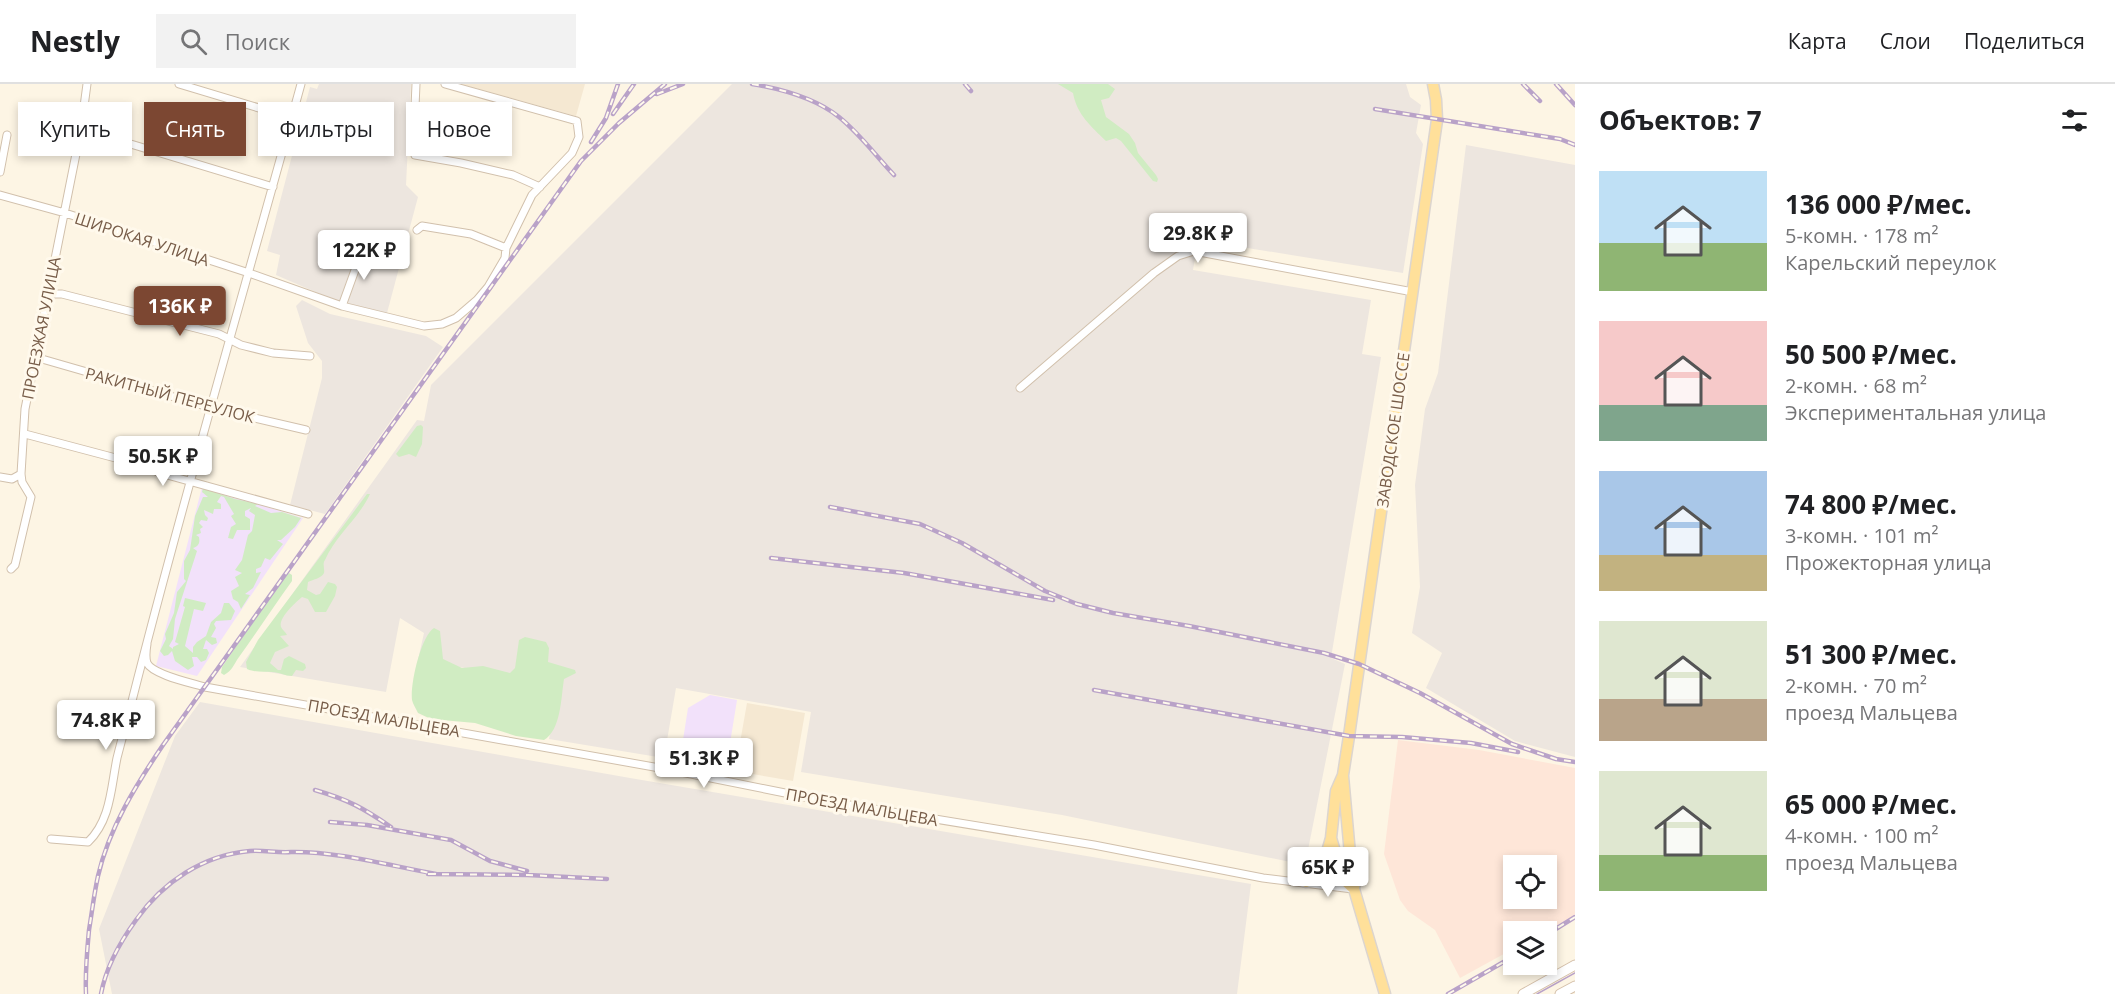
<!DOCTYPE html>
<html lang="ru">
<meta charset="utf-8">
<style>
:root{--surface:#fff;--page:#f2f2f2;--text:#202124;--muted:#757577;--line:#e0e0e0;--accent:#7c4732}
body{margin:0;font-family:"Open Sans",sans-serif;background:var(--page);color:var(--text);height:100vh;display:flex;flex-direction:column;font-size:22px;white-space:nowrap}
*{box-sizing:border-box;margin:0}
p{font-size:20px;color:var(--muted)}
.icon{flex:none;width:33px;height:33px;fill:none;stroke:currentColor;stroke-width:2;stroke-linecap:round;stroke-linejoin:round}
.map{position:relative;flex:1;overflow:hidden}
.details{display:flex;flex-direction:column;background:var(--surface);width:540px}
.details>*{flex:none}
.guide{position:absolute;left:18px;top:18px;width:570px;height:54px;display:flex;gap:12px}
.buttons{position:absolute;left:1503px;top:771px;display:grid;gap:12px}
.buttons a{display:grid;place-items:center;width:54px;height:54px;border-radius:0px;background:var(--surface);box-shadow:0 3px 9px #0003;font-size:30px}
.price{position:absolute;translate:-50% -51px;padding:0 14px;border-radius:6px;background:#fff;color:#222;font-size:20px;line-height:39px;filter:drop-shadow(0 2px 3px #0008)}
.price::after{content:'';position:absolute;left:50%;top:36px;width:18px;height:14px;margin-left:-9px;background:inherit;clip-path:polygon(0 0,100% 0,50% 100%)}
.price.current{background:var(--accent);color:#fff}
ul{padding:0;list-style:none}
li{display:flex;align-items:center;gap:18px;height:150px;padding:0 24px}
li span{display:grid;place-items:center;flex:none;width:168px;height:120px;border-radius:0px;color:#555}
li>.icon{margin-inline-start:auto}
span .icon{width:72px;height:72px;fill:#fffc;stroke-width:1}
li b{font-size:26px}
h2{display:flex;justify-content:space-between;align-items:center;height:72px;padding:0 24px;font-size:26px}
.chip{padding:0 21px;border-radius:0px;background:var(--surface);box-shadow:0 3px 9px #0003;font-size:21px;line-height:54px}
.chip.current{background:var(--accent);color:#fff}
header{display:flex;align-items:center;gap:36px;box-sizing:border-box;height:84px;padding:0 30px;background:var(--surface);border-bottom:2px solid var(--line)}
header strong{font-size:28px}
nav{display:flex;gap:33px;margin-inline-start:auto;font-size:21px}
.search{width:420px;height:54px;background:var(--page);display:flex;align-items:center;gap:15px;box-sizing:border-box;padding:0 21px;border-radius:0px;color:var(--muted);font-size:22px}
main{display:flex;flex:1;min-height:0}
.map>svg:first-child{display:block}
.residential{fill:#f5e8d2}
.commercial{fill:#fee6d8;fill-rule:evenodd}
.industrial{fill:#ede6df}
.education{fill:#f2e1fa}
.green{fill:#d0ecc2}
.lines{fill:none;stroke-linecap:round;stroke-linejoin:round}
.street-casing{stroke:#d1c0ac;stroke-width:9}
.secondary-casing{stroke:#d5c0aa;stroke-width:11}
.primary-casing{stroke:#dcd5cf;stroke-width:13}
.street{stroke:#fff;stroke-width:7}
.secondary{stroke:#fff;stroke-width:9}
.primary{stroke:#ffe09a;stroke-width:10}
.tram{stroke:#b9a2c8;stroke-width:1.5}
.rail-casing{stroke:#b9a2c8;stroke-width:4.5}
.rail{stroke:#fff9ec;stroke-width:2;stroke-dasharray:7;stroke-linecap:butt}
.labels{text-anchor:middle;stroke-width:6;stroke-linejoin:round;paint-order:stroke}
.street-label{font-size:16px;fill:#775c48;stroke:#fff9ec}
</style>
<header>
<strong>Nestly</strong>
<div class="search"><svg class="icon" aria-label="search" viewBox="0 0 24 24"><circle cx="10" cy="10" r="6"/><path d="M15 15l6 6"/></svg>Поиск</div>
<nav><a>Карта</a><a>Слои</a><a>Поделиться</a></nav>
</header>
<main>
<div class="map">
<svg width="1575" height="910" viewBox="0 0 1575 910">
<rect width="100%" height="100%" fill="#fdf5e4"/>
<path class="residential" d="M460,0H585L576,32Z
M747,619L805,629L793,697L735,687Z"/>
<path class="commercial" d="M1398,656L1479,666L1575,684V832L1546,847L1514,848L1513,865L1460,894L1435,846L1408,827L1400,816L1384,770ZM1514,782H1546V814H1514Z"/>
<path class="industrial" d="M319,0H411L406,101L418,113L387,229L334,216L276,191L280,171L267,167L310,3L317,5Z
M732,0H1406L1410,13L1421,21L1416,49L1423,60L1403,189L1198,156L1193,186L1371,216L1362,270L1381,273L1331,574L1345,580L1305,781L1062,731L801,688L811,628L676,604L664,674L549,655L559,600L418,576L424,549L400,534L386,608L240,583L417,336L424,337L431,301Z
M1466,61L1575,81V673L1515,657L1426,604L1442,569L1412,549L1420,503L1415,401L1425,325L1438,289Z
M302,216L330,230L426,252L443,263L325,430L290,421L322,294V277L308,259L296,222Z
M200,618L630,694L1251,800L1237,910H112L99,845L175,652Z"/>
<path class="education" d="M202,403L303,434L197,592L156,582Z
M710,611L737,616L726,684L680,675L688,624Z"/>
<path class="green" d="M1058,0H1108L1115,5L1109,14L1101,16L1106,33L1129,50L1135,59L1138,69L1156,91L1158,95L1157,98L1153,97L1121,57L1116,54L1106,57C1091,42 1077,31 1073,9Z
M421,341L423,343L422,360L416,373L409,370L399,373L396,370L417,342Z
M203,404L235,415L258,420L255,422L271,429L282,428L301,434L295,443L281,456H277L283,460L270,476L265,474L261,483L256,485V489L261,488L253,504L245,510L250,511L241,525L238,518L233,515L231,507L239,502L235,493L242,489L235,486L242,476L248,451L252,447L255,431L249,427L251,424L245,427V432L250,435V446H237L233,455L228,454L231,443L236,440L231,432L234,430L224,413L221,412L217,418L221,420V425H214L213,430L204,426L205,431L208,434L207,437L201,436L199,439L203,443L200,445L201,449L196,451L199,453C200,459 199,462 193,464L197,467L175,535L173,555L169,562L173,565V563L179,560L175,558L185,523L183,522L185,514L206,519L203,527L194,525L185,562L193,569V563L197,558L206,552L211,538L221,529L224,519H229L235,527L231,536L216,537L214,540L216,544L211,553L216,554L217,559L212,561L206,556L203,565H207L209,569L206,576L201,578L197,573H192L194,582L188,586L175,577L172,567L168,571L164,572L160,567L166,555L165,550L174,529L177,508L186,497L184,495V477L190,466L195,432L203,413H208L202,408Z
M367,410H370C359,434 336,451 325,476C322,480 325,485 324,489C322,494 312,496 308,498L307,506L316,511L320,510L328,498L335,500L337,503L335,512L326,528H315L308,515L302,513C296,518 278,534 281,543C282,546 286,548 287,551L280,552L289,562L275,568L270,579L278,586H281L284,575L289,572L305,580L306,584L303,587L296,586L292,592C285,592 279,588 272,588C263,587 256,589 247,585L246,578L258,556Z
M289,489L292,491V497C274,522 257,548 239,573C234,580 232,587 224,591L221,589L222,583L285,491Z
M434,544L440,547L443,575L462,584L483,582L510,589L515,584L519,556L525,553L546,558L549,564L548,578L575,586L576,589L564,595C561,614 561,646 544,656L516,652L475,639L431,635L418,629C416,625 413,620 412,616C410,600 421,552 434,544Z"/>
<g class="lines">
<g class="street-casing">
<path id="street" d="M179,0L292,34
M416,0L414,46L415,71L461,79L513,91L540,103
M81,45L273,103
M0,88L7,51
M0,111L65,129L249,189L342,222L424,242L442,240L456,234L477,216L488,203L505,174L506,164L532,111L572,69L579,53L577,37L445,0
M417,146L422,142L471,150L506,164
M48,210H62L219,250L241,261L273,269L310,272
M342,222L363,164
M35,273L212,324L306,346
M1020,304L1154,189L1178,172L1194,167L1413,208
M25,350L142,381L160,389L308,430
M0,393L12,395L21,390
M11,485L15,481L31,413L22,398L21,390L25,325L81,45L87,0
M147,560C146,566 145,573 147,579C153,591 192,599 205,603L671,686L825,717L1094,761L1263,794L1353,805
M51,755L88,758C111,736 111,703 117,674C122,654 128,633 133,613C185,407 245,204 301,0"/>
</g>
<g class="secondary-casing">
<path id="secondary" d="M1523,910L1575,881
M1560,910L1575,902"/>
</g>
<g class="primary-casing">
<path id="primary" d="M1343,692L1350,770L1355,796L1354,805
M1306,798C1324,784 1325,775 1331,754
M1385,910L1354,805L1343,795L1331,754L1336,707L1343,691L1349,652L1437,36L1436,16L1433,0"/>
</g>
<use href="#street" class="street"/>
<use href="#secondary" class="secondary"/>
<use href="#primary" class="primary"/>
<path class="tram" d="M1537,910L1575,889"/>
<g class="rail-casing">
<path id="rail" d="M752,0C782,5 815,14 839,33C860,50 876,72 894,91
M965,0L971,7
M1523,0L1540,17
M1556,0L1575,21
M657,10L683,0
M1375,25L1560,55L1575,61
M613,30L634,0
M591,58L606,34L618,0
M830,423L920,440L962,459L1045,507L1077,520L1113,529L1189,542L1324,569L1359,580L1420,609L1512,660L1556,675L1575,678
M771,474L904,489L1053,516
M1094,606L1349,652L1402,653L1471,659L1518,668
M315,706C349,716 363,724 391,743
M330,738L367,741L451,756L490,777L527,787
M428,790L528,791L607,795
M1546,851L1575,833
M86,910C85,889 87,867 89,846C92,828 94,810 98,792C109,744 136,701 163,661L581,77L619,39L665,0
M101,910C106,883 120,858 136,836C163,798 203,771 250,767C264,766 277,769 291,768C337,767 391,782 436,790
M1448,910L1514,872"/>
</g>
<use href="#rail" class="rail"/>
</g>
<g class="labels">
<g class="street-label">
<text transform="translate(142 155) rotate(18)" y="6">ШИРОКАЯ УЛИЦА</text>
<text transform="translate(41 244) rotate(-79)" y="6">ПРОЕЗЖАЯ УЛИЦА</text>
<text transform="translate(170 311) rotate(15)" y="6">РАКИТНЫЙ ПЕРЕУЛОК</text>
<text transform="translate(1393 346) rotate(-82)" y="6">ЗАВОДСКОЕ ШОССЕ</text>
<text transform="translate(384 634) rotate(10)" y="6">ПРОЕЗД МАЛЬЦЕВА</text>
<text transform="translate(862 723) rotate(10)" y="6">ПРОЕЗД МАЛЬЦЕВА</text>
</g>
</g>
</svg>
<div class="buttons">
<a><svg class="icon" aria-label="locate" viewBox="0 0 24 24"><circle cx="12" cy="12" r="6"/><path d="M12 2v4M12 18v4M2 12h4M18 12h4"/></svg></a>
<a><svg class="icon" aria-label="layers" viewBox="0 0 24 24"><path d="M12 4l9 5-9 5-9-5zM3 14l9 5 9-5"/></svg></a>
</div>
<b class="price" style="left:1198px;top:180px">29.8K ₽</b>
<b class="price" style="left:364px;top:197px">122K ₽</b>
<b class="price current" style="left:180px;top:253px">136K ₽</b>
<b class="price" style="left:163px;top:403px">50.5K ₽</b>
<b class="price" style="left:106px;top:667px">74.8K ₽</b>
<b class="price" style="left:704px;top:705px">51.3K ₽</b>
<b class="price" style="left:1328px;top:814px">65K ₽</b>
<div class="guide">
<a class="chip">Купить</a>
<a class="chip current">Снять</a>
<a class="chip">Фильтры</a>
<a class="chip">Новое</a>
</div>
</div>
<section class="details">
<h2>Объектов: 7<svg class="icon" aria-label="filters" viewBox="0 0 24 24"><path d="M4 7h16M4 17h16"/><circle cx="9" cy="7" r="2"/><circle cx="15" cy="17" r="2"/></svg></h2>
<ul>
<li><span style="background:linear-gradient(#bfe0f5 60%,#8fb573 0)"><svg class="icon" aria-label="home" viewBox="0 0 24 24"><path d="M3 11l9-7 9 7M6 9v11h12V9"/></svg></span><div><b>136 000 ₽/мес.</b><p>5-комн. · 178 m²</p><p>Карельский переулок</p></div></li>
<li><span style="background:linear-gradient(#f6c9c9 70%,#7fa58c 0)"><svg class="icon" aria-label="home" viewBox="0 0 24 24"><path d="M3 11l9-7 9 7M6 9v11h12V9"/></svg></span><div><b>50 500 ₽/мес.</b><p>2-комн. · 68 m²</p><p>Экспериментальная улица</p></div></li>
<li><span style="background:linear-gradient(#a9c7e8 70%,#c2b280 0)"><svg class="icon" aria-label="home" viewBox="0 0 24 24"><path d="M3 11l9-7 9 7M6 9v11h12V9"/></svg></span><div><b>74 800 ₽/мес.</b><p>3-комн. · 101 m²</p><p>Прожекторная улица</p></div></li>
<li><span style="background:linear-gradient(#dfe7d0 65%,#b9a48a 0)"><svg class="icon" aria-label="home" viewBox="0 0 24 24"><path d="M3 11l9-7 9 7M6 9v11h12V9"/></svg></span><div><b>51 300 ₽/мес.</b><p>2-комн. · 70 m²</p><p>проезд Мальцева</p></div></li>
<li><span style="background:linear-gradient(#dfe7d0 70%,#8fb573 0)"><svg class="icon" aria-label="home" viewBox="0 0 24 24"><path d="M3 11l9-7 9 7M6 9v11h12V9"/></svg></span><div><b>65 000 ₽/мес.</b><p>4-комн. · 100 m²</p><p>проезд Мальцева</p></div></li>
</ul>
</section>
</main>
